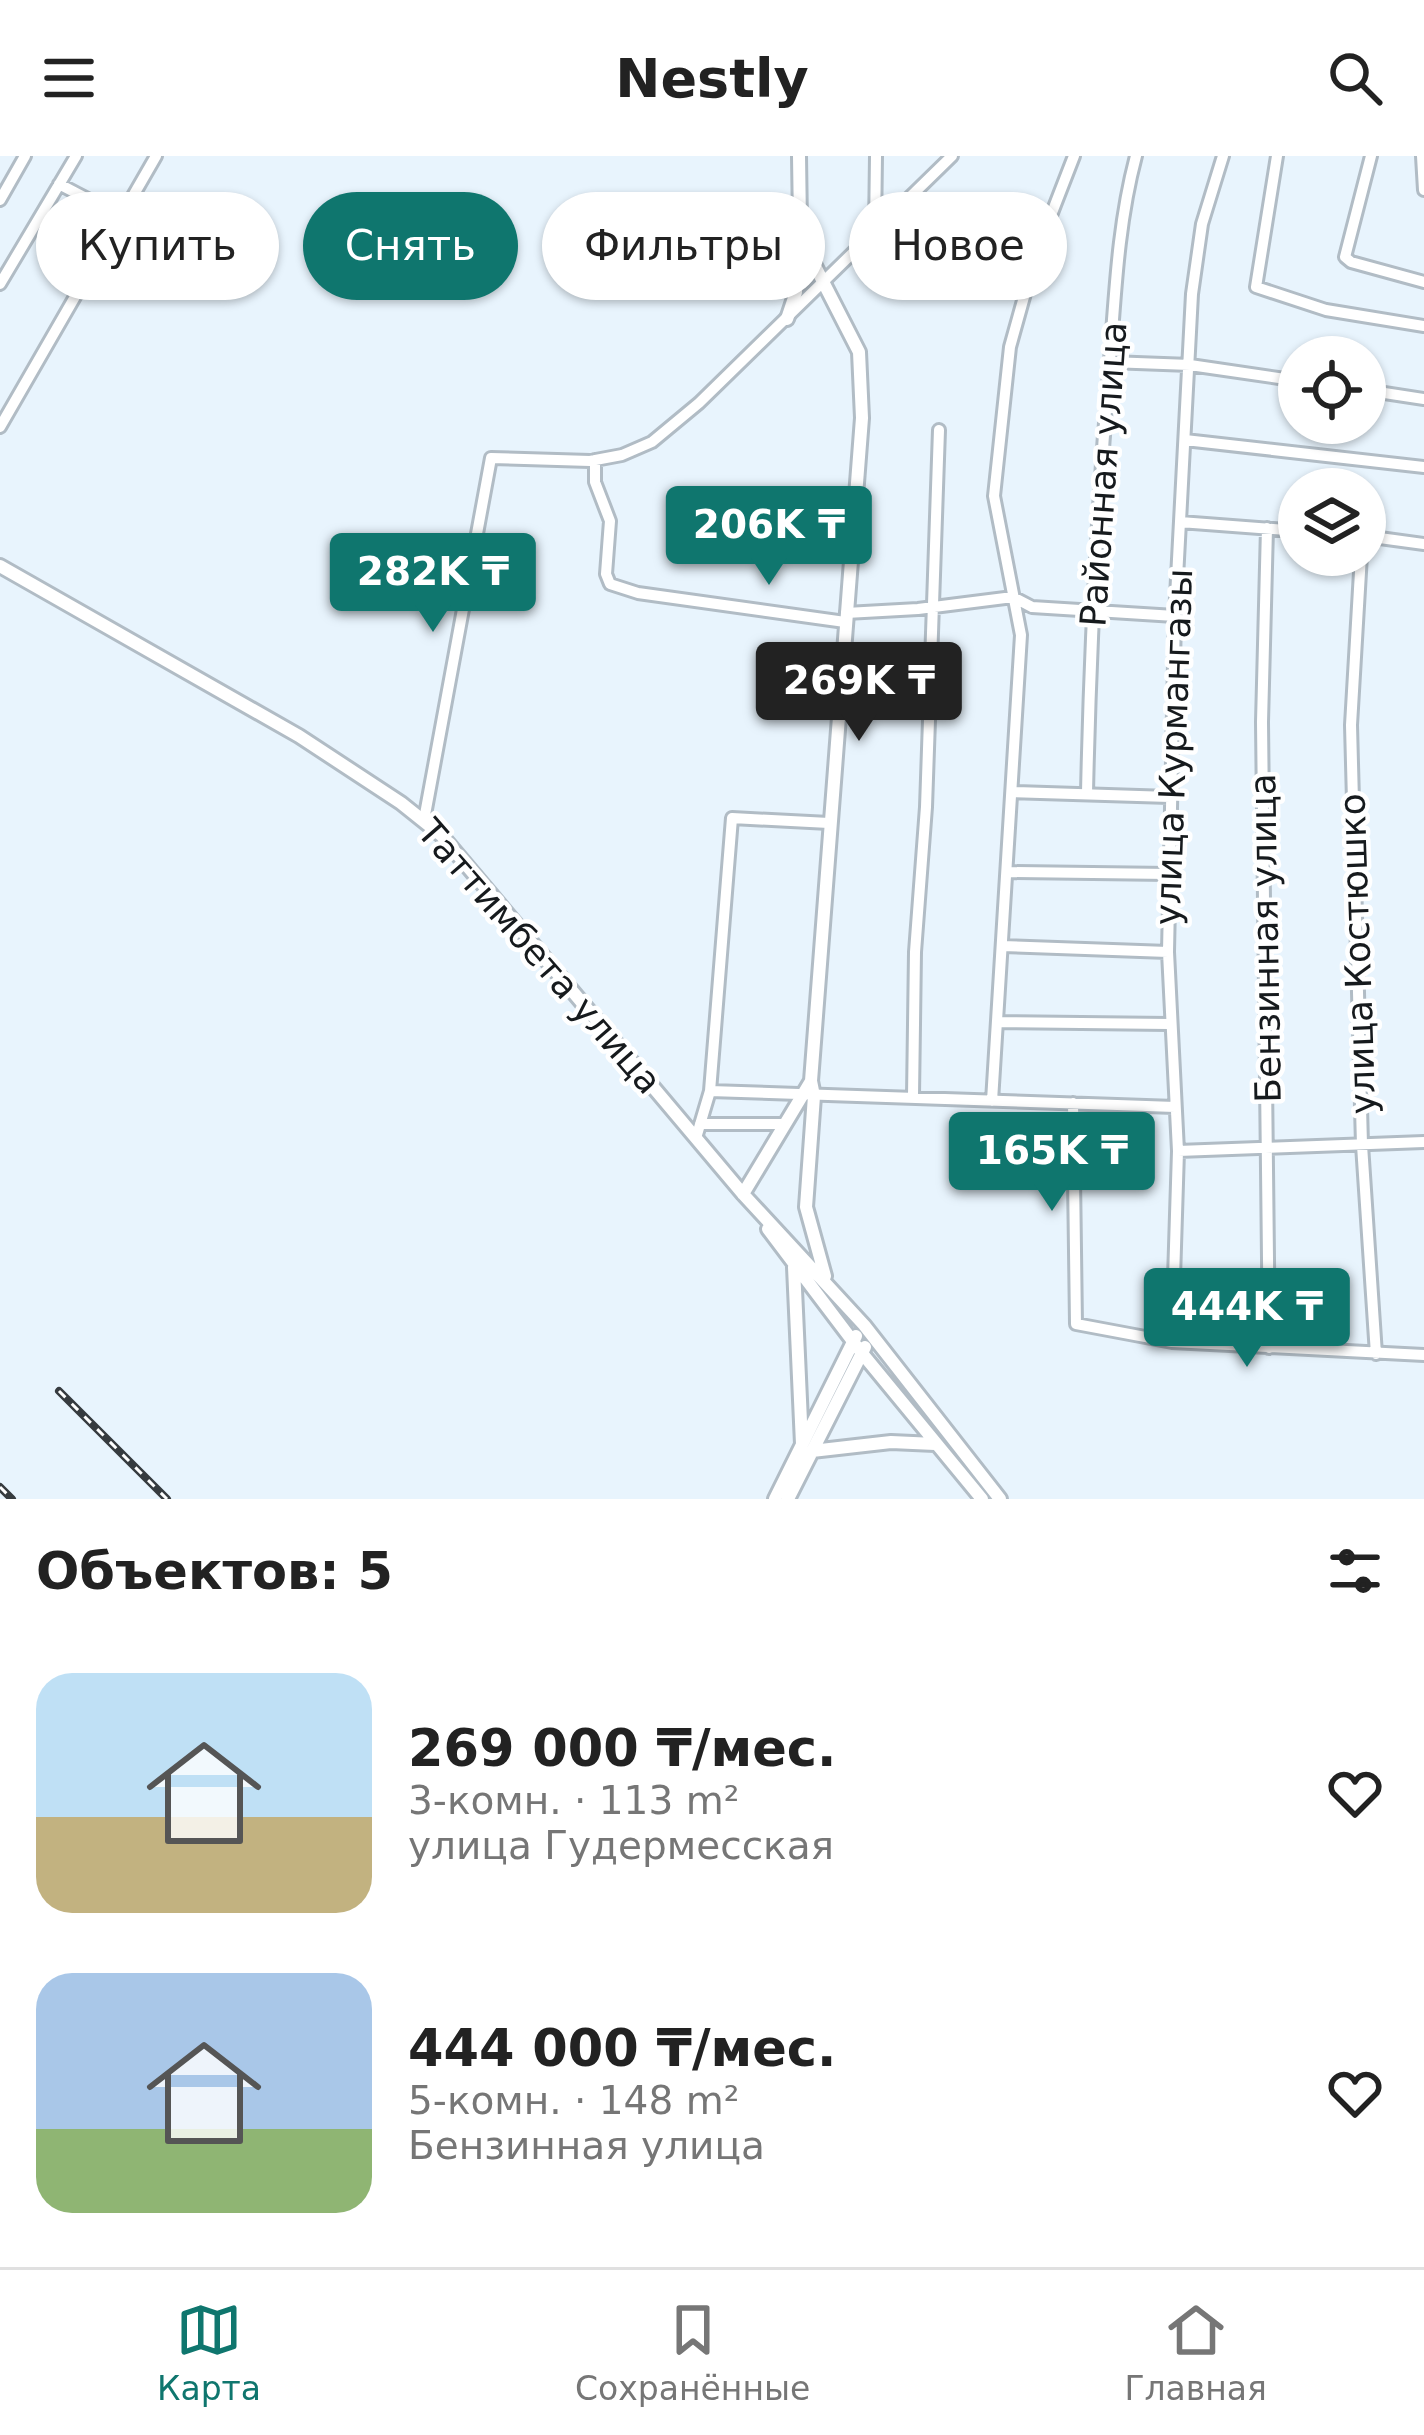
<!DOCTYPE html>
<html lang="ru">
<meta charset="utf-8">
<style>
:root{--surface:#fff;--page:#f6f6f6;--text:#222;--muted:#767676;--line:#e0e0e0;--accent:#0f766e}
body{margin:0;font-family:"DejaVu Sans",sans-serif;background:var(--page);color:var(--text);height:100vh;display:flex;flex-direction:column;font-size:45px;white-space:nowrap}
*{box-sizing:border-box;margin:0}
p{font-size:39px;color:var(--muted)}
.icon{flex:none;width:66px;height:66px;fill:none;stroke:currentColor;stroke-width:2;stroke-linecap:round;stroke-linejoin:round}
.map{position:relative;height:1343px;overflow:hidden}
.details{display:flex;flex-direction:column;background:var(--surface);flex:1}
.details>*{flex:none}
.banner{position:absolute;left:36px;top:36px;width:1353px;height:108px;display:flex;gap:24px}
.fabs{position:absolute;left:1278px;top:180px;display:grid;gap:24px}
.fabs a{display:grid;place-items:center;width:108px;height:108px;border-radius:50%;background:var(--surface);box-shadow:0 3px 9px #0004;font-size:60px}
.price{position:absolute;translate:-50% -102px;padding:0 27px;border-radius:12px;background:var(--accent);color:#fff;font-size:39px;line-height:78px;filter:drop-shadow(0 3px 6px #0008)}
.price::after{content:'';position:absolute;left:50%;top:72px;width:36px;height:27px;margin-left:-18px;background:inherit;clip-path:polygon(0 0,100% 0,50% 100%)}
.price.on{background:#222;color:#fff}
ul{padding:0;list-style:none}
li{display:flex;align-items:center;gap:36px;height:300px;padding:0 36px}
li span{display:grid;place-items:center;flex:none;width:336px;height:240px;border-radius:36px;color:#555}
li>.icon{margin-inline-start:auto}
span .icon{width:144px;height:144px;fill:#fffc;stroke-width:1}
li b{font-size:51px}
h2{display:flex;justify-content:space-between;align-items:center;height:144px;padding:0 36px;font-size:51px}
.chip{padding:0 42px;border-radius:54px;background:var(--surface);box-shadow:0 3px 9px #0004;font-size:42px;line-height:108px}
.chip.on{background:var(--accent);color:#fff}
header{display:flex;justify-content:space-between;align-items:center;height:156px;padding:0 36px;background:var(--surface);font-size:54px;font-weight:700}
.menu{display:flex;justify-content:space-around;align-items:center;height:168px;border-top:3px solid var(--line);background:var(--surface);font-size:33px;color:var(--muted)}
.menu a{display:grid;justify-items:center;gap:6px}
.menu .on{color:var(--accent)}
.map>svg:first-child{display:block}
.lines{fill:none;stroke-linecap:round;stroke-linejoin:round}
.minor-casing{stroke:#b1bcc5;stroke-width:16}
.major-casing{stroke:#b1bcc5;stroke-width:18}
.minor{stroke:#fff;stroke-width:10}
.major{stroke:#fff;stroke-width:12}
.rail-casing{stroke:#363b3f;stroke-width:8}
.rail{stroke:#fff;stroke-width:3;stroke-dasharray:9;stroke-linecap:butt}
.labels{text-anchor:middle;stroke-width:9;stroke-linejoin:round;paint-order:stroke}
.street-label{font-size:36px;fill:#161a1d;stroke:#fff}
</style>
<header><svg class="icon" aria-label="menu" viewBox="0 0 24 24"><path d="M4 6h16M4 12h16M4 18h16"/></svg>Nestly<svg class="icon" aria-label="search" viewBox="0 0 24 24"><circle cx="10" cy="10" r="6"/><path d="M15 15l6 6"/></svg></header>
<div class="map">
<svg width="1424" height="1343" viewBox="0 0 1424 1343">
<rect width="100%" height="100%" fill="#e8f4fd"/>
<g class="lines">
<g class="minor-casing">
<path id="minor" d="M1277,0L1256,131L1326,154L1424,170
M1371,0L1345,101L1351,106L1424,126
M1422,0L1424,34
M59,28L122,61
M0,44L25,0
M875,75L876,0
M0,128L76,0
M1110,206L1190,209L1299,225
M1365,234L1424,243
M0,271L156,0
M1185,284L1424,311
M595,304V326L610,365L606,418L610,428L638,437L845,466
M1180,366L1299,375
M1267,372L1262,566L1269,1192
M1365,380L1424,388
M1361,399L1351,569L1362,989L1376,1198
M846,457L918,453L1013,441L1032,451L1175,460
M1012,636L1170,641
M1087,637C1090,497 1097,357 1109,217C1115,144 1117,71 1136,0
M424,664L491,302L590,305L622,299L652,286L699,247L952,0
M1007,716L1169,718
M1002,790L1168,796
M997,866L1169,868
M710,935L1175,951
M913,940L915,796L926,651L939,274
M992,945L1021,479L994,340L1010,191L1036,98L1074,0
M1073,947L1076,1168L1172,1186L1424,1199
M700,968H785
M696,982L710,935L732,662L829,667
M1178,995L1424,986
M1172,1186L1178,995L1168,796L1175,460L1192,138L1202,68L1223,0"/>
</g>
<g class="major-casing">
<path id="major" d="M787,163L796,136L800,72
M0,410L299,580L401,647L441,679L743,1038L864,1169L1000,1343
M811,925L814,940L806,1051L825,1120
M743,1038L811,925L862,262L859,196L815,110L800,67L799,0
M768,1073L861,1196L982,1343
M794,1111L802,1288
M812,1295L891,1286L935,1288
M775,1343L856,1180
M788,1343L865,1191"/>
</g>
<use href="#minor" class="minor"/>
<use href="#major" class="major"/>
<g class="rail-casing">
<path id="rail" d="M59,1235L167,1343
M0,1331L12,1343"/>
</g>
<use href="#rail" class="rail"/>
</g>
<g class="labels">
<g class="street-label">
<text transform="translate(1103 318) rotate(-86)" y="13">Районная улица</text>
<text transform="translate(1173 591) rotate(-88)" y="13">улица Курмангазы</text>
<text transform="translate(1265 782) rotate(-91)" y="13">Бензинная улица</text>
<text transform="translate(1357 798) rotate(-92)" y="13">улица Костюшко</text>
<text transform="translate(540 800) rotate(49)" y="13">Таттимбета улица</text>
</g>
</g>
</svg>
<div class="fabs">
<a><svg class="icon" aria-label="locate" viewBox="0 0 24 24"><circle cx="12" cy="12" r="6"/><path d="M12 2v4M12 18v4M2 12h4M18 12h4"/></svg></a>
<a><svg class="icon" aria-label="layers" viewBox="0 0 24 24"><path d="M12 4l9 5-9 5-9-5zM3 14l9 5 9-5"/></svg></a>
</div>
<b class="price" style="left:769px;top:432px">206K ₸</b>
<b class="price" style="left:433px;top:479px">282K ₸</b>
<b class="price on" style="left:859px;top:588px">269K ₸</b>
<b class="price" style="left:1052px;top:1058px">165K ₸</b>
<b class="price" style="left:1247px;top:1214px">444K ₸</b>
<div class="banner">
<a class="chip">Купить</a>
<a class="chip on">Снять</a>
<a class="chip">Фильтры</a>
<a class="chip">Новое</a>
</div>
</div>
<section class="details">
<h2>Объектов: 5<svg class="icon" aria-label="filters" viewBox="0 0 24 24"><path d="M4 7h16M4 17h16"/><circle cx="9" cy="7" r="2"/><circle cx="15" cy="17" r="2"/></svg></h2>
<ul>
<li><span style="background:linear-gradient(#bfe0f5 60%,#c2b280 0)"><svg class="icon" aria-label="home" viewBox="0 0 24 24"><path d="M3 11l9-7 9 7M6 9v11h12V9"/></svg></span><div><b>269 000 ₸/мес.</b><p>3-комн. · 113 m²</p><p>улица Гудермесская</p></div><svg class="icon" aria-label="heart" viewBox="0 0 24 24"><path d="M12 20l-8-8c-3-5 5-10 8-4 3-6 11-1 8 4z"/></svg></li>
<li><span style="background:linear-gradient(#a9c7e8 65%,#8fb573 0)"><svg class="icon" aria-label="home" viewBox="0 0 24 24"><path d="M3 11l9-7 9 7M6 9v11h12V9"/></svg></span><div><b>444 000 ₸/мес.</b><p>5-комн. · 148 m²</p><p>Бензинная улица</p></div><svg class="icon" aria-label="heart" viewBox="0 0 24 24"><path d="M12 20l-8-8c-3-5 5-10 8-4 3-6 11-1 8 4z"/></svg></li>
</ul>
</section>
<nav class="menu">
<a class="on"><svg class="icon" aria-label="map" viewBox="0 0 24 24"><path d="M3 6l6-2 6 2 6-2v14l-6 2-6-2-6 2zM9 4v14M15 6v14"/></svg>Карта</a>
<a><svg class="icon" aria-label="saved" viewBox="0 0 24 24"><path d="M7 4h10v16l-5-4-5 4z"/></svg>Сохранённые</a>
<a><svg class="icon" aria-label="home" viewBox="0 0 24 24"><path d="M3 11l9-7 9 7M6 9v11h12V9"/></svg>Главная</a>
</nav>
